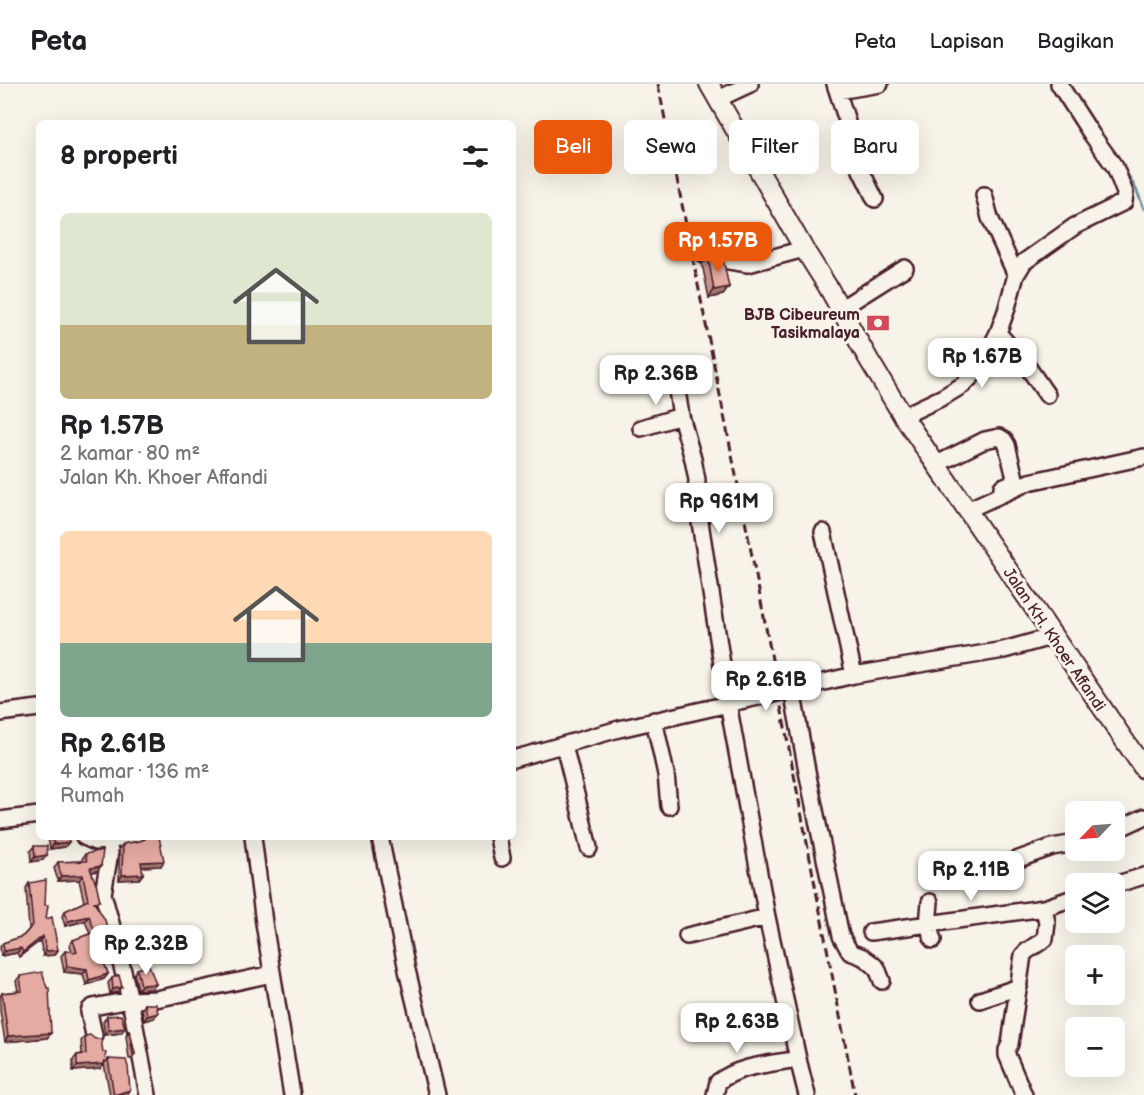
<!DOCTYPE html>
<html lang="id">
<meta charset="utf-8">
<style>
:root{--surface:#fff;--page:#f2f2f2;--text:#202124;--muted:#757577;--line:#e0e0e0;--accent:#ea580c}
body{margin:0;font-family:"Balsamiq Sans",sans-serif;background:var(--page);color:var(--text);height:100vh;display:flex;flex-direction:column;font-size:22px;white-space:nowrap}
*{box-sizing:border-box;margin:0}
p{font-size:20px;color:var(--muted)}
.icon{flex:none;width:33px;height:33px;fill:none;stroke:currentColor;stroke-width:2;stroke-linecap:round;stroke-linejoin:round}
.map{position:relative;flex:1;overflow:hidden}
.details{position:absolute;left:36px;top:36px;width:480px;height:720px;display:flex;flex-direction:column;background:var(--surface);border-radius:9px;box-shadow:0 6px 24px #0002}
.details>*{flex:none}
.hud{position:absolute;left:534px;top:36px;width:519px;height:54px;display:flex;gap:12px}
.needle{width:39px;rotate:245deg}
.tools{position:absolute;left:1065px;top:717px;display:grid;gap:12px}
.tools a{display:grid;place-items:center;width:60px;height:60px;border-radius:9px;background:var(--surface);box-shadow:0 6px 24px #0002;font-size:30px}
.price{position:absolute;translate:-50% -51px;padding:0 14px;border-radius:12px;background:#fff;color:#222;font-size:20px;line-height:39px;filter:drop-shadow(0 2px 3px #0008)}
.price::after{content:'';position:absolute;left:50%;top:36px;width:18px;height:14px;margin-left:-9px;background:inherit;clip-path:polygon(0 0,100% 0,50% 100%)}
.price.selected{background:var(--accent);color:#fff}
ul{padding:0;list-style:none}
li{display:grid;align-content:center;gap:12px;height:318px;padding:0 24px}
li span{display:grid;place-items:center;height:186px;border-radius:9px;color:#555}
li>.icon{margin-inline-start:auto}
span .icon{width:108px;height:108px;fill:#fffc;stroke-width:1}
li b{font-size:26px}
h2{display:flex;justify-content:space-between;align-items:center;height:72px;padding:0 24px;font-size:26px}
.pill{padding:0 21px;border-radius:9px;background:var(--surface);box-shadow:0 6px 24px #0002;font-size:21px;line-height:54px}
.pill.selected{background:var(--accent);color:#fff}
header{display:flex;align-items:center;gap:36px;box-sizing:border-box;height:84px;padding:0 30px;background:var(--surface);border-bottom:2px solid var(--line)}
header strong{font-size:28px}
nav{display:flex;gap:33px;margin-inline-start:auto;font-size:21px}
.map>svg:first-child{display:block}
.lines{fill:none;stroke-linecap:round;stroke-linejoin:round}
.stream{stroke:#728ea0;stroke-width:3}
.minor-casing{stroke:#4a1f2b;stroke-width:20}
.major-casing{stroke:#4a1f2b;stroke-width:22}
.minor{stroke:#f7f3e8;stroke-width:15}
.major{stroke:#f7f3e8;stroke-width:18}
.rail{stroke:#4a1f2b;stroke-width:3;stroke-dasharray:9 4.5;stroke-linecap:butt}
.minor-bridge-casing{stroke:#4a1f2b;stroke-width:20;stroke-linecap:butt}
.minor-bridge{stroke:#f7f3e8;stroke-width:15}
.wall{fill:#c5938b;stroke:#4a1f2b;stroke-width:1.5}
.shaded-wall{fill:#a07871;stroke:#4a1f2b;stroke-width:1.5}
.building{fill:#e5aba2;stroke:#4a1f2b;stroke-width:1.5}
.labels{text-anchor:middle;stroke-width:6;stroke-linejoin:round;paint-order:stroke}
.poi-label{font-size:16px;font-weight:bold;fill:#4a1f2b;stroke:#f7f3e8;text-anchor:end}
.street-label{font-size:16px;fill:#4a1f2b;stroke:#f7f3e8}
</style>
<header>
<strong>Peta</strong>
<nav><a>Peta</a><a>Lapisan</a><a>Bagikan</a></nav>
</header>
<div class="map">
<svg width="1144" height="1011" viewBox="0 0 1144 1011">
<rect width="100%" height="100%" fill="#f7f3e8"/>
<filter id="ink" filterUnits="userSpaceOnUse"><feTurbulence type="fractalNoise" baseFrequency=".0167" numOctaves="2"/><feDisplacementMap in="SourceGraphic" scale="12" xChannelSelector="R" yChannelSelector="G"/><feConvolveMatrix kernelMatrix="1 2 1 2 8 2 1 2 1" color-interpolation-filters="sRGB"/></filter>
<g filter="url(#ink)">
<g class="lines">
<path class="stream" d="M1068,0L1075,11
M1121,79L1137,107L1144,125"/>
<g class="minor-casing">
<path id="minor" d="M835,0L846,34L856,76L875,115
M838,7L880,0
M718,15L750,0
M984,111L990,134L1016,191
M704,171H717L729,177L748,180L804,165
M840,225L905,184
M998,249L1027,282L1047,311
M674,287L681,332L693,375L697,396L696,412L728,619L767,833L798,975L807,1011
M903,332L943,313L963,301L975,289L985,274L998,249L1006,227L1016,191L1024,178L1075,142L1124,118L1125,109L1115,83L1092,51L1059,0
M641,344L681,332
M935,381L985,356L999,353L1004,356L1007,361L1015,394L1012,399L1002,403
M967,426L1029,398L1144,373
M823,448L854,591
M792,606L808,692L841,852L850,868L863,873L870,878L877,884L882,897
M786,607L854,591L1004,566L1054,552
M0,629L39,624
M654,636L666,690L669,722
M564,661L589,764
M513,675L619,645L737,618
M0,736L39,731
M1114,747L1144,733
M84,753L95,758L135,753
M253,753L264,839L292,1011
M380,753L407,886L437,1011
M498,753L502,774
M108,757L110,768L103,810L114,850L130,916L148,1011
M972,792L1052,763L1076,759
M1114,801L1144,792
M930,818L928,841L933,856
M871,848L1044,824L1076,813
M687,852L767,833
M980,916L1019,903
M94,951L89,928L90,925L93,923L130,916L156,915L272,890
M715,1011L718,998C740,981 771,980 798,975
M1024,1011L1007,971V966L1010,960L1023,871L1027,867L1045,855L1047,839L1044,824"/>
</g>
<g class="major-casing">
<path id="major" d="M709,0L804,165L828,203L869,276L903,332L1144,685"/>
</g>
<use href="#minor" class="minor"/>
<use href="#major" class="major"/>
<path class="rail" d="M658,0L759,507L855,1011"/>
<g class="minor-bridge-casing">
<path id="minor-bridge" d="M740,617L786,607"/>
</g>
<use href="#minor-bridge" class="minor-bridge"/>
</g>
<path class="wall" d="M708,173L729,203L723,211L709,214L702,180Z
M48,753H68L65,763L50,765L48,754Z
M146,753H159L161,782L142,783L143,790L139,795L119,796V765L123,760L140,757L144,756Z
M34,762L43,776L31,778L30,767Z
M85,770L101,782L97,787L92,788L96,822L108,867L101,868L108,890L104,895L86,901L83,890L64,888L61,872L65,867L72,868L70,861L73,856L90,850L85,837L65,842L62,832L65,827L84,818L79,796L58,797L54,784L58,778L82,777V775Z
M29,799L45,821L46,835L55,871L43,872L40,857L19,873L17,869L1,872L0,863L3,859L23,852L29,845L26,804Z
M137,885L156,900L152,905L138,906L134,890Z
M20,892L51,949L47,954L5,958L0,927V912L2,909L18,907L16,897Z
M112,894L122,903L118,908L110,910L108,899Z
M145,920L154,934L144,937L142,925Z
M107,932L121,949L105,951L103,938Z
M129,947L135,970L131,975H129L126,952Z
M85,952L104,980L108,975L130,1006L127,1011H110L104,980L101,985L73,987V976L77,971L82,970L81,957Z"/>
<path class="shaded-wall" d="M729,203L723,211L709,214L714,206Z
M69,758L65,763L50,765L54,760Z
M47,771L43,776L31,778L35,773Z
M164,777L161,782L138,783L141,778Z
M101,782L97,787L87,789L90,784Z
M143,790L139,795L119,796L122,791Z
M83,791L79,796L58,797L61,792Z
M89,832L85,837L65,842L68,837Z
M43,852L40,857L19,873L23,868Z
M112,862L108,867L95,869L99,864Z
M21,864L17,869L1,872L4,867Z
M58,866L55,871L43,872L46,867Z
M67,882L87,885L83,890L64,888Z
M108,890L104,895L86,901L89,896Z
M156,900L152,905L138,906L141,901Z
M122,903L118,908L110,910L113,905Z
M158,929L154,934L144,937L147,932Z
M125,944L121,949L105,951L108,946Z
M51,949L47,954L5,958L8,952Z
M104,980L101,985L73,987L77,982Z
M130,1006L127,1011H116Z"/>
<path class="building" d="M708,173H720L723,175L729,203L714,206Z
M52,753H68L69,758L54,760Z
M146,753H159L164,777L141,778L143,790L122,791L123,760L140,757L145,755Z
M34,762H47V771L35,773Z
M103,766L101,782L90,784L97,803L100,817L94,818L105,836L112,862L99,864L108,890L89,896L87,885L67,882L65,867L77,868L73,856L95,848L89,832L68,837L65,827L88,816L83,791L61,792L58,778L87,777L85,770Z
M46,796L45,821H48L46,835L52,833L58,866L46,867L43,852L23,868L21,864L4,867L3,859L23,852L33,841L29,799Z
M149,881L156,900L141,901L137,885Z
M42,888L47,904H49L51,949L8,952L2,909L22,907L20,892Z
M119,891L122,903L113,905L112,894Z
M145,920H156L158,929L147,932Z
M121,931L125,944L108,946L107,932Z
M129,947H130L135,970H133Z
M90,951L95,955H101L103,968H106L104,980L77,982V971L86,970L85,952Z
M108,975L126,976L128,983L130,1006L114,1011Z"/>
</g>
<defs>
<g id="bank-bare" transform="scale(1.8)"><path d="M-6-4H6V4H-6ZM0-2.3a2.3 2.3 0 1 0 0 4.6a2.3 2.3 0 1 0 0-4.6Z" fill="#d1495b" stroke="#f7f3e8" stroke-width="2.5" paint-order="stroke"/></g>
</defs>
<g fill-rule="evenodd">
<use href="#bank-bare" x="878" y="239"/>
</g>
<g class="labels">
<g class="poi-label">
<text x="860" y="236">BJB Cibeureum<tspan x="860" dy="18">Tasikmalaya</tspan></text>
</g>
<g class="street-label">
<text transform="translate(1055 555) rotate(56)" y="6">Jalan KH. Khoer Affandi</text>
</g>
</g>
</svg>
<div class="tools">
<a><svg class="needle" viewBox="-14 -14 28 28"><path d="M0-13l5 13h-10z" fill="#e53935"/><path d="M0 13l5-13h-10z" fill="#757577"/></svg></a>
<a><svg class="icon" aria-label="layers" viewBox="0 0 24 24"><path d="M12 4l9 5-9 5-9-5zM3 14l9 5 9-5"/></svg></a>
<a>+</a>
<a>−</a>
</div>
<b class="price selected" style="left:718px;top:189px">Rp 1.57B</b>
<b class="price" style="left:982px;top:305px">Rp 1.67B</b>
<b class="price" style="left:656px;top:322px">Rp 2.36B</b>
<b class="price" style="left:719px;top:450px">Rp 961M</b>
<b class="price" style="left:766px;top:628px">Rp 2.61B</b>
<b class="price" style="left:971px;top:818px">Rp 2.11B</b>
<b class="price" style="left:146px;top:892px">Rp 2.32B</b>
<b class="price" style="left:737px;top:970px">Rp 2.63B</b>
<div class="hud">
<a class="pill selected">Beli</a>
<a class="pill">Sewa</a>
<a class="pill">Filter</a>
<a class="pill">Baru</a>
</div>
<section class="details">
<h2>8 properti<svg class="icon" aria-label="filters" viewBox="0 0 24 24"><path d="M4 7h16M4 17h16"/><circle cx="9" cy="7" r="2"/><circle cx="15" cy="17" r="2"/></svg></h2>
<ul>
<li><span style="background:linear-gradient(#dfe7d0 60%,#c2b280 0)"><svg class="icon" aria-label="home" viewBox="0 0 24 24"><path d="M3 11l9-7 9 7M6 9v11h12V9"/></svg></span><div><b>Rp 1.57B</b><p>2 kamar · 80 m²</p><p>Jalan Kh. Khoer Affandi</p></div></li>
<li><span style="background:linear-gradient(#ffd9b3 60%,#7fa58c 0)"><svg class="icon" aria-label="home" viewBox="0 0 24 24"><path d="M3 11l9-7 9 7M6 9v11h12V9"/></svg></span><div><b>Rp 2.61B</b><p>4 kamar · 136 m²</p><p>Rumah</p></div></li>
</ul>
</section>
</div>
